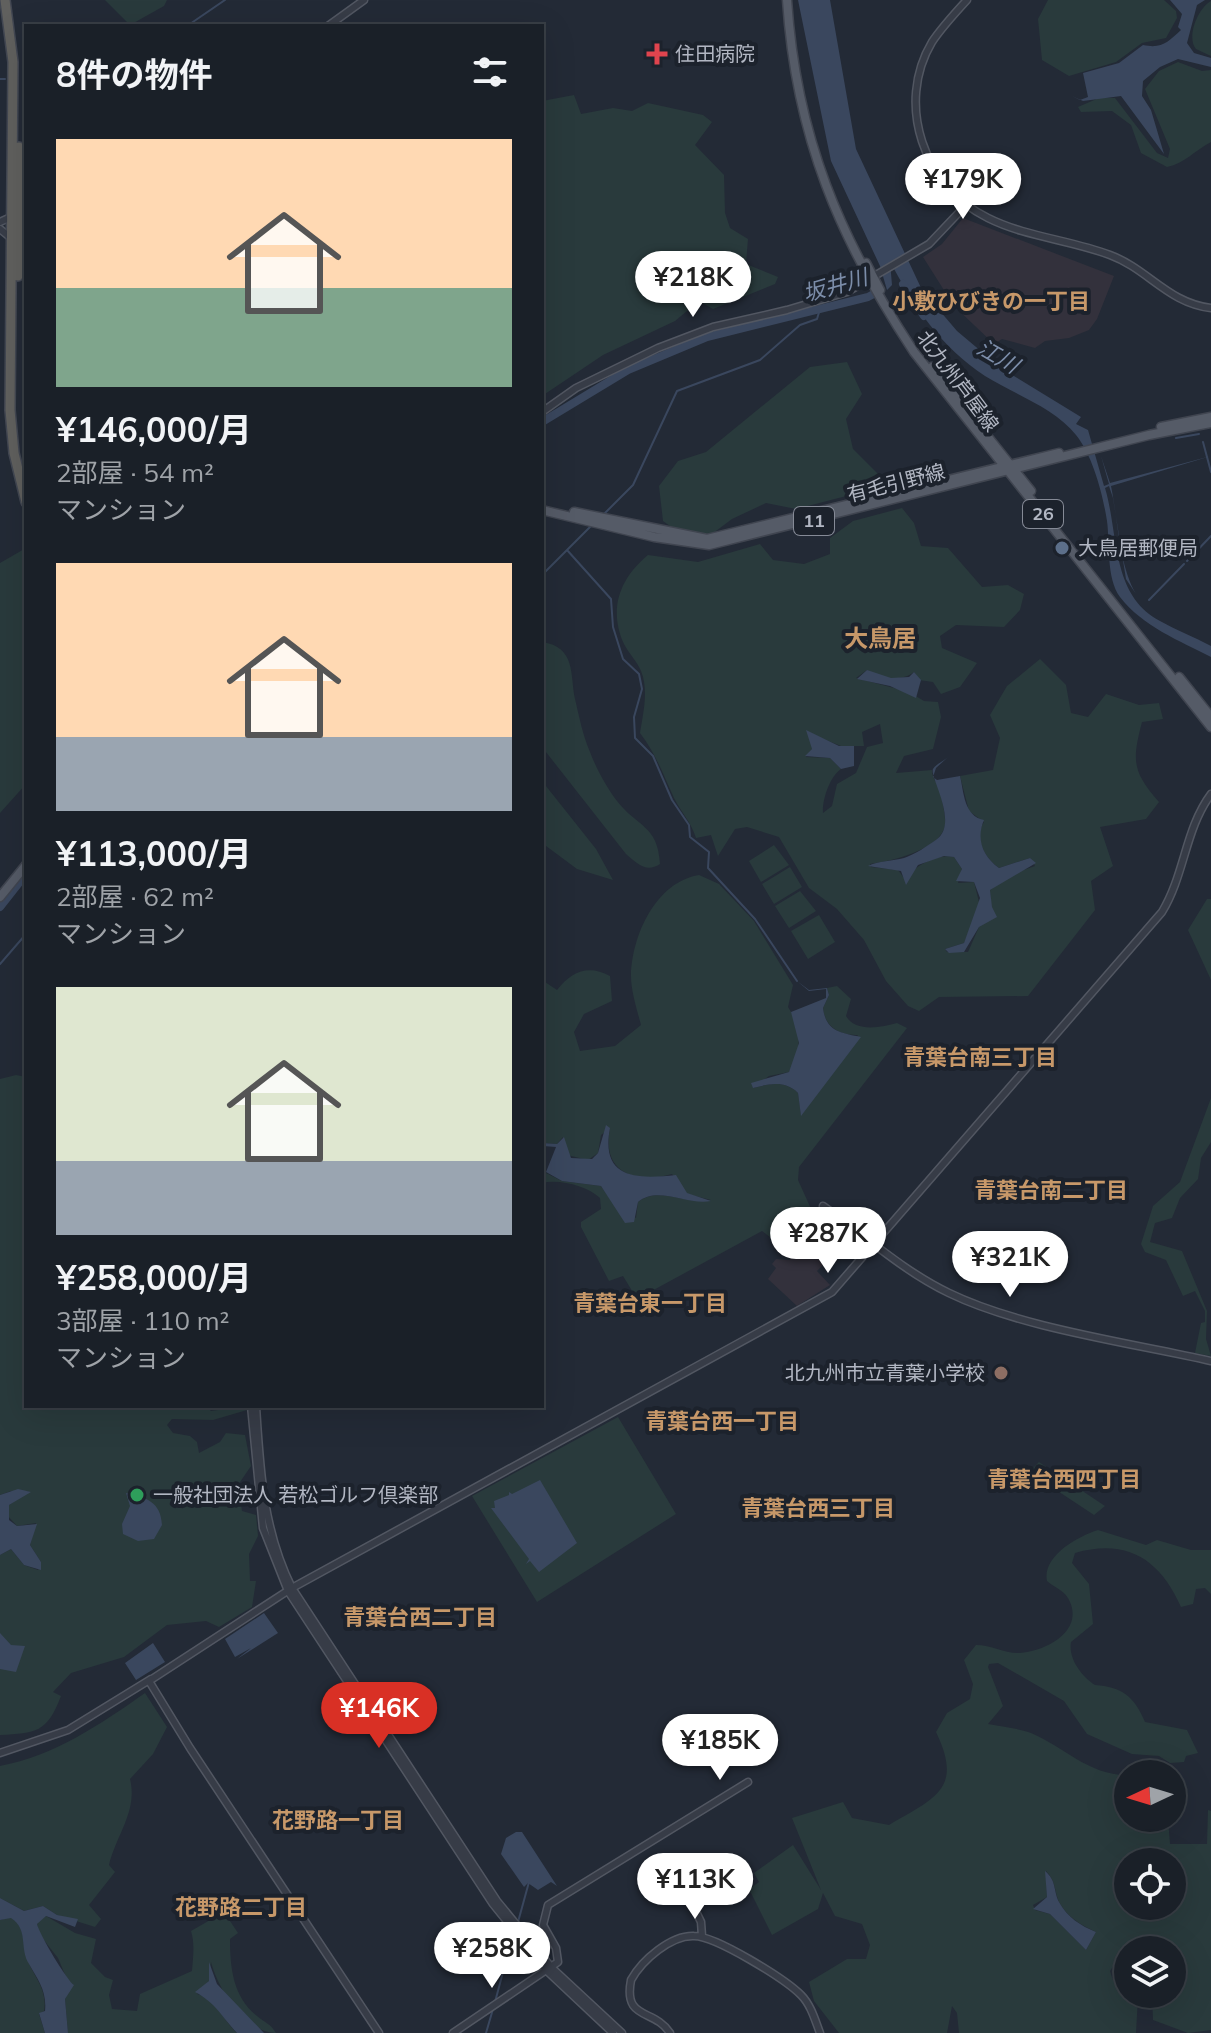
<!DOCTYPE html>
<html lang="ja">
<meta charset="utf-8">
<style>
:root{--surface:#1a2028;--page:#272d34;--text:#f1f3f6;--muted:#9fa3a8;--line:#383e45;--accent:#d93025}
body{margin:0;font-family:Mulish,"Noto Sans JP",sans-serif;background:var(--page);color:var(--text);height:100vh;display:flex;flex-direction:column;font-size:30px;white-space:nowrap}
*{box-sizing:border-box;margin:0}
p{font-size:26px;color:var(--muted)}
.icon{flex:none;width:44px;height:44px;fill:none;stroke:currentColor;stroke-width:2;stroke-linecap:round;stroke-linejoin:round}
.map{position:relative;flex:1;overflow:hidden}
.sheet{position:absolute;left:24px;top:24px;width:520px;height:1384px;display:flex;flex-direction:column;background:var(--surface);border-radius:0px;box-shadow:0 8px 32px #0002,0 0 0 2px var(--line)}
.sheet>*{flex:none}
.needle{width:52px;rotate:266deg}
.fabs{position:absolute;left:1114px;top:1760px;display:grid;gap:16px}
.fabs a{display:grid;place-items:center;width:72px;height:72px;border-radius:50%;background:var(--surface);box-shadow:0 8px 32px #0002,0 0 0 2px var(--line);font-size:40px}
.price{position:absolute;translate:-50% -68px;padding:0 18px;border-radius:28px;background:#fff;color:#222;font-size:26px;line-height:52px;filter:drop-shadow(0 2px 4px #0008)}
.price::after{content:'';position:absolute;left:50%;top:48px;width:24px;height:18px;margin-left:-12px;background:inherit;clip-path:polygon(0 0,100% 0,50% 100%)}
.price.selected{background:var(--accent);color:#fff}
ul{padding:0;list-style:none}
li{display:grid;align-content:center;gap:16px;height:424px;padding:0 32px}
li span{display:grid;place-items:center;height:248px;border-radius:0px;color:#555}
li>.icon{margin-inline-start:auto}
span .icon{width:144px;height:144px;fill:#fffc;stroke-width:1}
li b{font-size:34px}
h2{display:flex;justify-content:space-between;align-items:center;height:96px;padding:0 32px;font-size:34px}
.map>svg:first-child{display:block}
.medical{fill:#33313c}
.green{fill:#293a3c;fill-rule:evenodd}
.water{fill:#3a475e}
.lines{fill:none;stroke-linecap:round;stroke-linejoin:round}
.stream{stroke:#3a475e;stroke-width:2}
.river{stroke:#3a475e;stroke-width:8}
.tertiary-casing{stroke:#525762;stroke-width:9}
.primary-casing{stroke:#404550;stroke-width:11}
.trunk-casing{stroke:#424752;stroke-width:12}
.tertiary{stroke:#373c47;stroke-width:6}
.primary{stroke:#555b67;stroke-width:8}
.trunk{stroke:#60605e;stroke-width:9}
.health-dot{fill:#e0444e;stroke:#1c222c;stroke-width:3}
.service-dot{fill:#5c6f8a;stroke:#1c222c;stroke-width:3}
.education-dot{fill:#8d6e63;stroke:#1c222c;stroke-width:3}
.leisure-dot{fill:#2e9e5b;stroke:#1c222c;stroke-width:3}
.labels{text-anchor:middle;stroke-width:8;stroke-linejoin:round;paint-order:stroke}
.shield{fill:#1c222c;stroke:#858a96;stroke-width:2}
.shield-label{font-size:18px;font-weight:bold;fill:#b2b7c3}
.poi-label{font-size:20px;fill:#b2b7c3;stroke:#1c222c;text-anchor:start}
.street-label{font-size:20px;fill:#b2b7c3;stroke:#1c222c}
.water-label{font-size:22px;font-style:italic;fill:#7c8da9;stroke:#1c222c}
.neighbourhood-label{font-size:22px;font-weight:bold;fill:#c79869;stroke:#1c222c}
.quarter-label{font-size:24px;font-weight:bold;fill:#c79869;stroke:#1c222c}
</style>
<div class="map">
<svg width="1211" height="2033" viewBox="0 0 1211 2033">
<rect width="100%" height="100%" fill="#232a36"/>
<path class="medical" d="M963,218L1114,276L1097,319L1089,330L1069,338L1045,341L1035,348L1002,339L994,344L954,306L923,257L942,244Z
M809,1246L827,1261L817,1271L830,1285L797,1306L768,1279L776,1268L772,1264L776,1259L789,1260Z"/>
<path class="green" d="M105,0H167L164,6L130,25Z
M1048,0H1164L1176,11L1177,18L1166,38L1142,43L1116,62L1069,76L1042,60L1038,19Z
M1211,1V56L1196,49C1186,37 1198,8 1211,1Z
M1178,62L1202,71L1211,70V142C1194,151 1185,163 1167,167L1141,153L1131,125L1112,111L1081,112L1078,107L1099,98H1115L1157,153L1168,158L1170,149L1145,89L1159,71Z
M574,95L581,114L613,108L632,111L648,103L703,115L712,122L695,145L724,175L725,213L730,228L748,239L746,264L778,277L775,284L713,309L699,301L675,321L603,355L542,396V101Z
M847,362L862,394L846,419L853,449L889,485L796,509L766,503L732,519L712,534L677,531L663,521L659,486L678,461L706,452L810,367Z
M902,508L914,523L921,546L948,548L982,587L1008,585L1024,594L1020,610L1004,627L956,625L940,636L942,648L977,663L960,687L941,694L933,682L919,680L914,672C902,682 878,679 867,670L856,678L909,692L924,701L938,702L941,717L933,749L904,756L896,773L932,770C932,780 939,784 941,793C942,803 946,815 945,825C941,850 891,861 870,864L871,867L898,870L904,878C917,866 936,853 954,857L962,869L958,883L974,882L980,906L964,943L945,949L947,952H968L979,927L992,917L990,890L1010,875L1035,866L1030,858L999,868C985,858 973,838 984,822L969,811L960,776L993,770L1000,738L990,715L1007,686L1040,659L1066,685L1071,713L1088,717L1106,694L1139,705L1159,703L1163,719L1142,722C1132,761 1132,771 1159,802L1146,819L1100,827L1113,866L1091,881L1095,910L1028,996L939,997L919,1011L908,1006L886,981L864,940L837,909L809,888L779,837L747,827L735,829L718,856L711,835L696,838C691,822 681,812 674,798C663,774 656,754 640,733C643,714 649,690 641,671C637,661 629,654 624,644C608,609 620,578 648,555L698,562L760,544L773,560L804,564L830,554V538L853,521ZM880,724L883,743L867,747L856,773L837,784L832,806L823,813C822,800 830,776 841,769L830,758L806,757L812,749L811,734L841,746H864L862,732Z
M26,548V784L0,813V563Z
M542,642C576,647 570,674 575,699C579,716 583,736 590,752C596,768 607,788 617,801C637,827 658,825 660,864C646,873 638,864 626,854L542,747Z
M542,781L596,849L613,880L577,869L542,843Z
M774,845L789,865L761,882L749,861Z
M790,867L802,887L774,904L762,884Z
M699,875L719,884L754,921L793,985L788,1007C802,1028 802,1050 789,1072L769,1076L753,1088C769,1084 785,1080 798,1093L801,1114L858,1035C840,1035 825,1028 823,1008L829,995L827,988L837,986L851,999L846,1016C856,1033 882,1027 897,1023L907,1028L799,1167L798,1180L817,1222L787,1250L762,1231L637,1299L623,1276L609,1281L581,1227V1222L601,1209L600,1198C587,1186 560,1179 542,1183V1171L562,1181L601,1186L613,1203L636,1218L638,1202C659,1185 688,1206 711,1200L687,1194L672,1174C635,1185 601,1172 610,1128L601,1135L598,1153L588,1160L567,1155L563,1137L557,1144L542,1143V980L557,990C571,972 588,964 610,976L612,1001L584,1014L574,1032L580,1051L615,1046L641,1025C637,1010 631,991 631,976C632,935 656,882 699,875Z
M800,891L816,911L789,928L775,906Z
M1207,899H1211V980L1188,930Z
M819,915L835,942L808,959L791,931Z
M16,1075L26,1077V1406H206L211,1411L246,1406L247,1410L213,1420L172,1419L167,1425L173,1433L190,1436L197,1442L199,1453L220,1442L226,1433L245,1435L251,1466L238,1485L242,1511L256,1515L258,1536L249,1554L250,1581H256L252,1607L219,1627L206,1621L167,1625L124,1657L71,1673L53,1692L61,1696C47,1733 36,1733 0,1735V1555L11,1549L24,1565L38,1570L41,1562L30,1545L36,1523L17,1526L7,1515L9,1505L29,1491H11L0,1495V1079Z
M1211,1098V1142L1201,1158L1198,1179L1180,1198L1172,1218L1155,1223L1150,1242L1182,1251L1207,1311L1206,1339L1211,1356L1195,1353L1201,1323L1205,1322V1311L1195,1291L1183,1296L1166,1260L1145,1252L1141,1244L1153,1206L1180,1182Z
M618,1417L676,1514L537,1602L472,1496Z
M1039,1462L1105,1506L1094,1515L1029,1472Z
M1098,1530L1146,1545L1157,1540L1191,1550H1211V1594L1205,1588L1196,1589L1193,1604L1181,1607C1160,1560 1128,1538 1075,1553L1072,1563L1089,1584L1093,1624L1071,1642C1068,1658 1081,1676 1095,1685C1122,1687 1134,1696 1145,1722L1187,1730L1198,1753L1186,1756L1184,1762L1170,1763L1159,1756L1132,1754L1087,1734L1064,1701L998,1663L989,1664L988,1667L1003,1706L988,1724C998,1726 1022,1729 1031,1733C1064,1747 1090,1776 1128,1775V1818H1168L1170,1844H1207L1208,1810L1211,1811V2030L1188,2033L1153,2020L1152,1994H1172V1950H1128V1963L1114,1965L1110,1971C1115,1988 1120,1994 1138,1997L1136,2033H959L957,2013L952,2006L947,2033H839L814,2001L809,1982L847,1959H866L870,1945L862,1924L835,1916L823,1893L818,1909L772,1935L749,1889L759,1882L754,1873L793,1845L821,1890L792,1818L843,1802L852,1818L889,1825C934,1798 964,1790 936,1732L947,1713L970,1699L973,1684L964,1660L976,1645C992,1645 1005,1654 1020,1653C1045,1651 1083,1632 1070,1602C1066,1591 1055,1588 1047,1581C1042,1557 1076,1537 1098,1530ZM1128,1862H1172V1906H1128ZM1046,1871C1056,1881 1054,1890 1059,1902C1067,1917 1081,1925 1096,1932L1086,1950L1050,1914L1035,1910L1033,1905L1047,1897Z
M145,1693L167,1727L153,1754L130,1779C138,1811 116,1835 109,1865L115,1872L89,1905L101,1919L95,1927L57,1915L43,1906L24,1911L0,1898V1766C54,1756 101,1724 145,1693Z
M224,1912L238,1933L230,1939C230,1968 233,1997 257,2016C265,2023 270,2023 276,2033C245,2033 218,1989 211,1962L209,1981L197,1994C216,1999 223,2020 237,2033H68L65,1999L69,1984L58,1958L39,1934L37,1924L41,1917L46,1916L75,1933L96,1939L91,1963L105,1977L113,1980L109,1995L112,2009L137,2011L140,1994L192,1971C193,1958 195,1943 191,1931Z
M11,1917C26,1928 22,1942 27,1958C33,1977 48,1988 44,2011L39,2014L45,2033H0V1920Z"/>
<path class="water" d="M798,0H830L856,149L922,290L957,331L1001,368L1081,417L1076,424L1088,430L1104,486L1109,484L1101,456L1110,483L1211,456L1111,486C1118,520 1119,565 1136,594L1126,579L1113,498L1109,486L1105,488C1119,535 1111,595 1160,621C1176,630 1194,637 1211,646V657C1180,641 1142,626 1120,597C1106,578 1110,543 1107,521C1103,495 1093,456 1076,435C1055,408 1014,394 985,376C942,348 913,306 890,261L892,285L887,290L880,266L831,161Z
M1170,0H1205L1197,5L1187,43L1194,53L1211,58V67L1178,59L1160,67L1143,81L1142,96L1151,110L1164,154L1121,96L1083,101L1072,96L1080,100L1088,97L1083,73L1119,63L1143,45C1162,49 1168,42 1181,30L1178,27L1182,14Z
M867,670L891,678L909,677L914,672L921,680L916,698L890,686L857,679Z
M806,730L839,746H864H854V766L841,769L830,758L805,756L812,749Z
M948,757L936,768L933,777L937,780L960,776C964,793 964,816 984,820C976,838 982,856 999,868L1030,858L1036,863L990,890L992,907L997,917L979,927L964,952L949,953L945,949L964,943L980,898L974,882L956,881L962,869L954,857L944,856L918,865L906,885L901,871L868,866C878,861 893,861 904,858C914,855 929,845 937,839C959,822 929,776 933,769C936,764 944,761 948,757Z
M797,981L809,990L827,988L829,995L823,1008C826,1032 842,1033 861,1037L801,1116L798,1093C785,1080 769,1084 753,1088L751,1083L789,1072L799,1043L791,1012L826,998V989L809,991Z
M606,1125L610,1128C600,1180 638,1179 676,1175L687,1193L711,1201C688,1206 658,1185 638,1202L634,1222L625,1223L601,1186L562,1181L546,1172L556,1147L543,1146L542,1143L557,1144L564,1137L571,1158L592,1159L598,1153Z
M540,1480L577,1543L539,1572L530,1561L526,1564L529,1559L491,1508H495L494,1501L509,1495V1492L512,1494Z
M18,1489L31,1492L9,1505V1520L17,1526L37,1524L30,1545L41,1562V1570L24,1565L11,1549L0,1555V1495Z
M126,1493C146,1497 161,1502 162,1525L154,1539L138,1541L123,1534L122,1524L130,1506Z
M264,1613L278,1633L237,1659L251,1648L235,1657L225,1639Z
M0,1633L11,1645L25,1646L16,1672L0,1669Z
M153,1643L165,1662L136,1680L125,1663Z
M516,1832H522L557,1886L551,1882L538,1890L528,1883L524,1887L501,1854L506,1838Z
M1045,1871C1057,1881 1053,1890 1059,1902C1067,1917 1081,1926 1096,1932L1086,1950L1050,1914L1033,1909L1047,1897Z
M0,1898L24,1911L43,1906L57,1915L78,1919L75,1927L46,1916L37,1924C39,1934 68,1982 74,1985L65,1999L68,2033H45L39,2013L45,2011C47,1991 38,1980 29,1964C19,1948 29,1930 11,1918L0,1920Z
M209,1962L217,1984L264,2033H237C221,2016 216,2003 195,1992L209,1981Z"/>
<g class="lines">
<path class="stream" d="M187,26L225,0
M0,79H5
M1176,438L1199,434
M1203,442L1211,472
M603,515L633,485L677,391L760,360L800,325L817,319L820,309
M567,550L611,599L613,627L623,659L639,674L642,689L634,717L635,738L653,756L672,800L689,825L690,837L709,852L708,868L755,919L797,981
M1187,561L1211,536
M542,575L592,525
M1149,600L1184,564
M0,964L26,934
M518,1922L529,1882
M495,2002L514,1931
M486,2033L493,2009"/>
<path class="river" d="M903,284L924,316
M542,422L628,370L707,337L868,297L881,290
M0,907L26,874"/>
<g class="tertiary-casing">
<path id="tertiary" d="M967,0C955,13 942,27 932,42C895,104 924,187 988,218C1026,237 1071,240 1110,255C1148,269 1168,303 1211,308
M328,26L364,0
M0,222L26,210
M0,229L11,238
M542,412L576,388L658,348L713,327L787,310L847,292L929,244L966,205
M823,1206C864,1235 903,1271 949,1293C1021,1328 1132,1343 1211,1361
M251,1406L263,1528L288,1591L493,1904L547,1971L613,2033
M256,1406C260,1470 263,1530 292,1588L497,1901L552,1968L622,2033
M0,1753L68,1730L151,1679
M687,1893L701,1922L702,1936
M379,2033L190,1748L149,1681L292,1588L832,1292L1162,912C1185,874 1185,829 1211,794
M453,2033L558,1962L556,1948L543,1925L548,1905L748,1782
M670,2033C654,2008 623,2021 631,1980C642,1960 671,1935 694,1936C716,1936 785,1979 801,1995C811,2005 815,2020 820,2033"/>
</g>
<g class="primary-casing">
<path id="primary" d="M787,0C796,137 840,240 914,352L1211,727
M866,263L880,290
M932,367L1031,491
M1161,427L1211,417
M542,510L654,537L709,545L1149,435L1211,423
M574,512L707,539L1059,453
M1179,677L1211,717
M0,897L26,865"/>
</g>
<g class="trunk-casing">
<path id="trunk" d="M5,0L13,62L10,410L14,453L26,502
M18,276L19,147"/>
</g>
<use href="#tertiary" class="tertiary"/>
<use href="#primary" class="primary"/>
<use href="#trunk" class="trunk"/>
</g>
<path class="health-dot" d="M653 42h8v8h8v8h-8v8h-8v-8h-8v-8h8z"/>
<circle class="service-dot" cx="1062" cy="548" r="8"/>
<circle class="education-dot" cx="1001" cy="1373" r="8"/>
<circle class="leisure-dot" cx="137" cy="1495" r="8"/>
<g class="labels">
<g class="shield">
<rect x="1023" y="500" width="40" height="28" rx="6"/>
<rect x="794" y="507" width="40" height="28" rx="6"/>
</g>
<g class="shield-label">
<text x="1043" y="520">26</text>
<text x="814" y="527">11</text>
</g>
<g class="poi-label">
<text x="675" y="61">住田病院</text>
<text x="1078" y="555">大鳥居郵便局</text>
<text x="985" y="1380" text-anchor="end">北九州市立青葉小学校</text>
<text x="153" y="1502">一般社団法人 若松ゴルフ倶楽部</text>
</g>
<g class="street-label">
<text transform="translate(958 381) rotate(53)" y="7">北九州芦屋線</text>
<text transform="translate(896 483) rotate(-14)" y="7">有毛引野線</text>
</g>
<g class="water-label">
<text transform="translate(835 285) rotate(-16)" y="8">坂井川</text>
<text transform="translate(998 356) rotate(30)" y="8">江川</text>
</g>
<g class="neighbourhood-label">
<text x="991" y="309">小敷ひびきの一丁目</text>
<text x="980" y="1065">青葉台南三丁目</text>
<text x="1051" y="1198">青葉台南二丁目</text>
<text x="650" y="1311">青葉台東一丁目</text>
<text x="722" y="1429">青葉台西一丁目</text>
<text x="1064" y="1487">青葉台西四丁目</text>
<text x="818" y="1516">青葉台西三丁目</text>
<text x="420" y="1625">青葉台西二丁目</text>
<text x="338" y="1828">花野路一丁目</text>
<text x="241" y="1915">花野路二丁目</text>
</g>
<g class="quarter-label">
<text x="880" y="647">大鳥居</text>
</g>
</g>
</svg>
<div class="fabs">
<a><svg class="needle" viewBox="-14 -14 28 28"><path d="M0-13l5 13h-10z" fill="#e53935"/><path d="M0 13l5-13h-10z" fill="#9fa3a8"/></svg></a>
<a><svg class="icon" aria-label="locate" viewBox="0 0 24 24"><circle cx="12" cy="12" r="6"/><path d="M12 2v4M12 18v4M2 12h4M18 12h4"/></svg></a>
<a><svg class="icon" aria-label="layers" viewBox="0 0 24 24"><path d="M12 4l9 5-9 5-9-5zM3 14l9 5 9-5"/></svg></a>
</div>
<b class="price" style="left:963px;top:221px">¥179K</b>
<b class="price" style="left:693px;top:319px">¥218K</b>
<b class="price" style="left:828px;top:1275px">¥287K</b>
<b class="price" style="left:1010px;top:1299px">¥321K</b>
<b class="price selected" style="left:379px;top:1750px">¥146K</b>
<b class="price" style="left:720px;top:1782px">¥185K</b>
<b class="price" style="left:695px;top:1921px">¥113K</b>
<b class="price" style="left:492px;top:1990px">¥258K</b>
<section class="sheet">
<h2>8件の物件<svg class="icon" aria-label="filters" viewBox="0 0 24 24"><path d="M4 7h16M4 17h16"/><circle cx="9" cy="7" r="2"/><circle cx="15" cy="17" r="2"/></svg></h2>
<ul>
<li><span style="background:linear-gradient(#ffd9b3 60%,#7fa58c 0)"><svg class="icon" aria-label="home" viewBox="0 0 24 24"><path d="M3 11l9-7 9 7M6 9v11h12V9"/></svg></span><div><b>¥146,000/月</b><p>2部屋 · 54 m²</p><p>マンション</p></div></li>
<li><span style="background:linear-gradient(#ffd9b3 70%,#9aa5b1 0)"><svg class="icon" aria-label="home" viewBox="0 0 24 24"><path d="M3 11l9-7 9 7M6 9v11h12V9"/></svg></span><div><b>¥113,000/月</b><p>2部屋 · 62 m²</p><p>マンション</p></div></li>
<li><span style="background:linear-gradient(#dfe7d0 70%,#9aa5b1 0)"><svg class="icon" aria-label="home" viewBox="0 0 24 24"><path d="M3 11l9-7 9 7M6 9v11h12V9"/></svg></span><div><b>¥258,000/月</b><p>3部屋 · 110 m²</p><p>マンション</p></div></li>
</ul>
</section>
</div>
